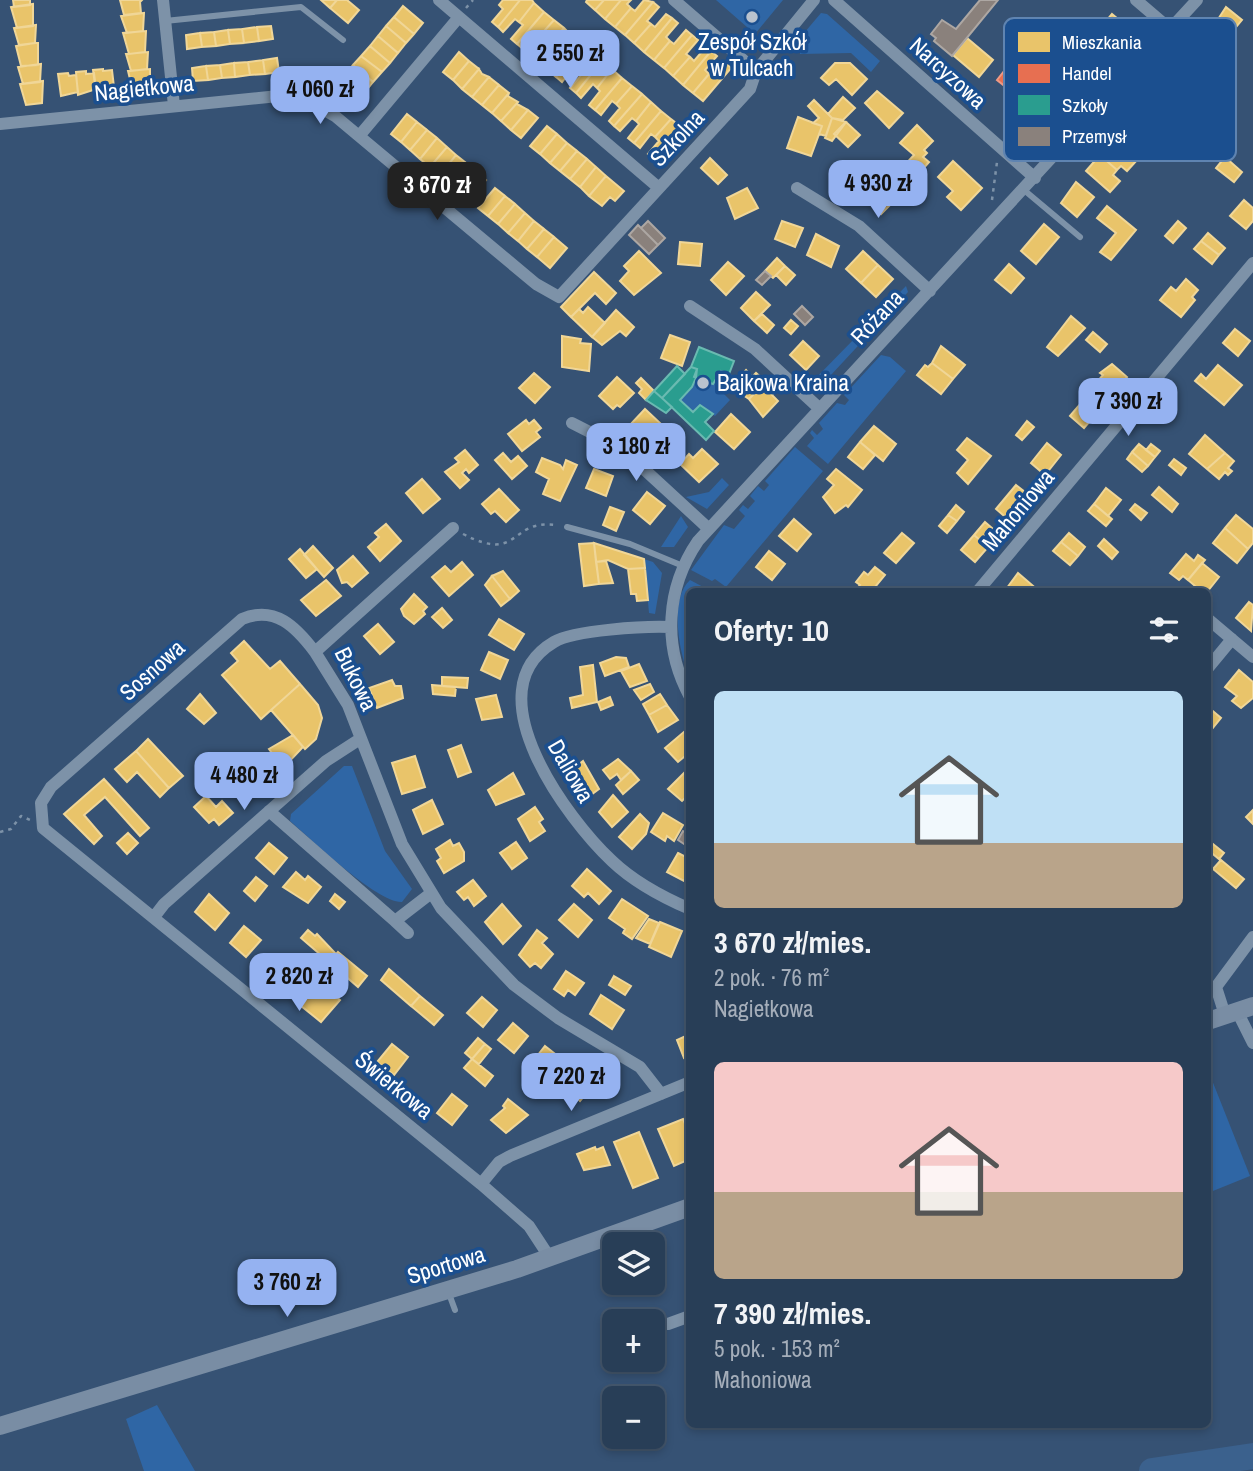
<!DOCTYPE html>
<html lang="pl">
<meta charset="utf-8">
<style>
:root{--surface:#283e57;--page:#344961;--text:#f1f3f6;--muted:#a5aeba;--line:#44576d;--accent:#95b2f1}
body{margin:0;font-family:"Archivo Narrow",sans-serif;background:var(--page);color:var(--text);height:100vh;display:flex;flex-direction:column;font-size:26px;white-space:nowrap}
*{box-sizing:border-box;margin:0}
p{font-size:23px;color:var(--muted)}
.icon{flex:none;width:38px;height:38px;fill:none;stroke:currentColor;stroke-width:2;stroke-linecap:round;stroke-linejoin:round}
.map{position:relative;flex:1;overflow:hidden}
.side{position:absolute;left:686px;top:588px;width:525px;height:840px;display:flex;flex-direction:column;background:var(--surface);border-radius:10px;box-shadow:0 4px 10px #0003,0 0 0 2px var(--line)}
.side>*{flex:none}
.tools{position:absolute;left:602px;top:1232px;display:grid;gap:14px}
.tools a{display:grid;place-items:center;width:63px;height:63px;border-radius:10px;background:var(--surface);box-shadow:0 4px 10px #0003,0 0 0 2px var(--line);font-size:35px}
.price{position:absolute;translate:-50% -60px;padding:0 16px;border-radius:14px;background:var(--accent);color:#111;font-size:23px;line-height:46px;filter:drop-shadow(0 2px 4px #0008)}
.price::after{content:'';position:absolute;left:50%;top:42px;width:21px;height:16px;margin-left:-10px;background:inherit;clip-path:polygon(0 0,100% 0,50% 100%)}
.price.selected{background:#222;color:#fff}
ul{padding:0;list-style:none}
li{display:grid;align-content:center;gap:14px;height:371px;padding:0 28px}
li span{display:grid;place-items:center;height:217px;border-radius:10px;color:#555}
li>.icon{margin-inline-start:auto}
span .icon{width:126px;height:126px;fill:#fffc;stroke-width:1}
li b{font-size:30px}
h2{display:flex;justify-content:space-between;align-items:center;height:84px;padding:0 28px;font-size:30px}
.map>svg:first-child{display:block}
.green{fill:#2f66a5}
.homes{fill:#e9c46a;stroke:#f0d697;stroke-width:2}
.shops{fill:#e76f51;stroke:#ee9a85;stroke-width:2}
.schools{fill:#2a9d8f;stroke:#6abab1;stroke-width:2}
.industry{fill:#8a817c;stroke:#ada7a3;stroke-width:2}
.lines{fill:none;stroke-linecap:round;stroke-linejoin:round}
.river{stroke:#3b618d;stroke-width:26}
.path{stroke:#7d92a8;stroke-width:2.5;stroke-dasharray:3.5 5;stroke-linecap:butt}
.lane{stroke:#7d92a8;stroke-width:6}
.street{stroke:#7d92a8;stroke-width:12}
.secondary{stroke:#798da4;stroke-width:18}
.poi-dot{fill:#b9c2ce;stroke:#1b4f8f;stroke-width:2.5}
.labels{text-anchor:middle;stroke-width:7;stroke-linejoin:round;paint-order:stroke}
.poi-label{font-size:23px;fill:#fff;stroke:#1b4f8f}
.street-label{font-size:23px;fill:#fff;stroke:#1b4f8f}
.key{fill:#1b4f8f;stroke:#5f84b1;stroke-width:2}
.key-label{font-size:19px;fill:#fff}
</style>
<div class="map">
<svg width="1253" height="1471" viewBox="0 0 1253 1471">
<rect width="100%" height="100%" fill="#365274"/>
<path class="green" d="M716,0H783L755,34Z
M821,13L827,14L880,61L871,72L851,53L800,54L799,39Z
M906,286L908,292L818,389L809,385Z
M881,355L890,357L906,371L828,464L807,446L814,438L810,433L812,430L817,435L823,429L819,423L837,403L845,405L849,400L844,395Z
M721,371L738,377L723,393L730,400L715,416L700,405L693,412L680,400L692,387L696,378L713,384Z
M795,447L823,471L726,587L715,579L712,581L691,570L724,525L734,529L745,516L739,510L743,505L748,509L755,501L750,496L758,486L764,491L769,485L765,481Z
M722,478L729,485L707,509L686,497L709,492Z
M681,516L688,527L674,547H661Z
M644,559L653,562L662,573L655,614L649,613Z
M690,580L707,589L704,591L690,592L689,611L685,617L689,656L684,662C678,640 671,598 690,580Z
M344,766H352L385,851L412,889L402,902C377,903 311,839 290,821L291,814Z
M1208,1070L1250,1176L1208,1193Z
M157,1405L195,1471H144L126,1419Z"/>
<path class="homes" d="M13,0H30V5L14,7Z
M120,0H142L140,2L141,13L124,15Z
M321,0H337L330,8Z
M337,0H347L359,10L348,23L330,8Z
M503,0H520L498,27L492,22L503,9L499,5Z
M520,0H532L534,3L519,22L515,19L503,32L498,27Z
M587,0H604L595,10L586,2Z
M604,0H621L605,19L595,10Z
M621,0H631L627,4L631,8L615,27L605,19Z
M644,0L653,2L625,35L615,27L631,8L635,11Z
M653,2L659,7L647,21L651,24L634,43L625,35Z
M534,3L544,12L517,44L511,39L523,25L519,22Z
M33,4V26L17,28L11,7Z
M403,6L423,23L414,34L394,17Z
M1226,7L1242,20L1226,39L1213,27Z
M544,12L554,20L538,38L534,35L523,49L517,44Z
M144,13L143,31L127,33L121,16Z
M666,14L672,18L644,52L634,43L651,24L655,27Z
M1112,14L1140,37L1124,55L1113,47L1100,62L1077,43L1090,27L1097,32Z
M394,17L414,34L406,43L386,26Z
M672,18L678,23L666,37L670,41L654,60L644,52Z
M554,20L564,28L537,60L531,55L542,42L538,38Z
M36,25L35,43L19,45L14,28Z
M271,26L273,39L259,41L257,27Z
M386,26L406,43L398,53L378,36Z
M257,27L259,41L244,43L242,29Z
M564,28L573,37L558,55L554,52L542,65L537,60Z
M242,29L244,43L230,44L228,30Z
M228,30L230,44L216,46L214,32Z
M686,30L692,35L664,68L654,60L670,41L674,44Z
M146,31L145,52L129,54L123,33Z
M214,32L216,46L202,47L200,33Z
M200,33L202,47L187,49L186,35Z
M692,35L698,40L686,54L690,57L673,76L664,68Z
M378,36L398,53L390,63L370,46Z
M573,37L583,45L556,77L550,72L562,58L558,55Z
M967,38L993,60L979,77L953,55Z
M35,43H38V65L21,66L16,46Z
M583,45L593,53L577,71L573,68L562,82L556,77Z
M370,46L390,63L382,72L361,56Z
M706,47L711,51L683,85L673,76L690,57L694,61Z
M711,51L717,56L705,70L709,74L693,93L683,85Z
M148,52L147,69L131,71L126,54Z
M459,52L469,61L453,80L443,72Z
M593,53L602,61L576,93L570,88L581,75L577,71Z
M361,56L382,72L373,82L353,65Z
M277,58L279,72L265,74L263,60Z
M263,60L265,74L250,75L248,62Z
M469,61L479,69L462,89L453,80Z
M602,61L612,69L597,88L593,84L581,98L576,93Z
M248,62L250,75L235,77L234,63Z
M234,63L235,77L222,78L220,65Z
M725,63L731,68L703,101L693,93L709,74L713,77Z
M835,63H850L867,79L852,95L836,79L829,85L821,78Z
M41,64L40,82L23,84L18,67Z
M220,65L222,78L208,80L206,66Z
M353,65L373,82L365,92L345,75Z
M206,66L208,80L193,81L192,68Z
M103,69V71L112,70L114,87L96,92L93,70Z
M150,69V90L133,92L128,71Z
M479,69L482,74L489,77L472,97L462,89Z
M612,69L622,78L595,110L589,105L600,91L597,88Z
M86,71V74L94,73L96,89L78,95L76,72Z
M68,73L69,76L76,75L78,92L61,96L58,74Z
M345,75L365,92L357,102L337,85Z
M489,77L499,85L482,105L472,97Z
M622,78L632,86L616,104L612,101L601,115L595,110Z
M43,81L42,103L26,105L20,84Z
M499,85L509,93L492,113L482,105Z
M632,86L642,94L614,126L609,121L620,108L616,104Z
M877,91L903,113L889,128L865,103Z
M509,93L508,96L518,102L501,121L492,113Z
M642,94L651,102L636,121L632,118L620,131L614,126Z
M843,97L855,108L843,120L832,118L828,114Z
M814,100L832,118L826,136L819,134L822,126L813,123L819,118L808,106Z
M518,102L517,104L528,110L511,130L501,121Z
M651,102L661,111L634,143L628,138L639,124L636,121Z
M528,110L538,118L521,138L511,130Z
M661,111L671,119L655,137L651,134L640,148L634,143Z
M407,114L417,122L401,142L391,134Z
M798,117L822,126L811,156L787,148Z
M832,118L846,122L832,141L825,138Z
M671,119L681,127L654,159L648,154L659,141L655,137Z
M417,122L427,130L410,150L401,142Z
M846,122L860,135L848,147L834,134Z
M917,125L933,141L924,150L927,153L923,157L929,162L915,178L903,167L914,155L900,143Z
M547,126L557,134L540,154L530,146Z
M427,130L437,138L420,159L410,150Z
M557,134L567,143L550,163L540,154Z
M437,138L447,147L430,167L420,159Z
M1113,140L1137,160L1127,171L1121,166L1117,170L1100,155Z
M567,143L577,151L560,171L550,163Z
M447,147L456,155L440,175L430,167Z
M577,151L587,159L570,179L560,171Z
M456,155L466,163L449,183L440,175Z
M1100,155L1117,170L1113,175L1120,181L1110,192L1086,171Z
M1225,157L1242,172L1234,182L1216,168Z
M710,158L727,175L718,184L701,168Z
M587,159L596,167L580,187L570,179Z
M953,161L982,188L961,210L947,197L953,191L938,177Z
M466,163L476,171L459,191L449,183Z
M596,167L606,176L589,196L580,187Z
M476,171L486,180L469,200L459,191Z
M875,174L899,196L881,214L858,192Z
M606,176L624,191L615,201L610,197L602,206L589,196Z
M1076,182L1094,197L1077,217L1061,203Z
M495,188L505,196L488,216L478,208Z
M747,188L758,208L735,219L727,198Z
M505,196L515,204L498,224L488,216Z
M1244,200L1253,208V221L1246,229L1230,216Z
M515,204L525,213L508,233L498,224Z
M1107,206L1136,230L1111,260L1100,252L1116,233L1097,218Z
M525,213L534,221L518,241L508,233Z
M534,221L544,229L527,249L518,241Z
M782,221L803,228L795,247L775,239Z
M1178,221L1186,228L1173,243L1165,236Z
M1044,224L1059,237L1036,264L1021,251Z
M544,229L554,237L537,257L527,249Z
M1208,233L1225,248L1219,255L1201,241Z
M816,234L839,246L831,267L807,255Z
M554,237L567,248L550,268L537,257Z
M1201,241L1219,255L1212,264L1194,249Z
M680,242L702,244L700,266L678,264Z
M639,251L661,273L634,295L620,281L629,271L624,266Z
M863,251L878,265L861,283L846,269Z
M777,258L785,266L773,278L765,271Z
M728,262L744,276L726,295L711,280Z
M1009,264L1024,278L1011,293L995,280Z
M878,265L893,279L876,297L861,283Z
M785,266L795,275L786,285L776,275Z
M594,272L616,293L606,304L595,293L571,317L561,307Z
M1186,279L1198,290L1192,297L1195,300L1181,317L1160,300L1171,287L1176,291Z
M756,292L770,305L754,321L741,308Z
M588,307L605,323L592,337L571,317L579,309L583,313Z
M616,310L634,327L626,336L620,331L602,345L592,337Z
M762,314L774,325L767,333L754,321Z
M1071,316L1085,328L1058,356L1047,347Z
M791,320L798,326L791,334L784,328Z
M1235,329L1250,341L1238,356L1223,343Z
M1093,332L1107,344L1100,352L1086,340Z
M670,335L690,342L682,366L661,358Z
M562,336L581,339L580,343L591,344L589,371L562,367Z
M803,341L819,356L806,370L790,355Z
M941,346L965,365L953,379L932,363Z
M932,363L953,379L941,394L917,375L925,365L928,367Z
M1112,364L1127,377L1113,394L1098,381L1103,375L1100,373Z
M1218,365L1242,385L1224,405L1195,381L1201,374L1206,379Z
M746,370L752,377L756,373L766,382L749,399L731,387Z
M534,373L550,387L535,403L519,388Z
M617,377L634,393L620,407L617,405L613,409L599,396Z
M641,378L654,391L646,400L639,393L642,389L636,383Z
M766,382L775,391L772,395L778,401L763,417L749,399Z
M1082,402L1096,414L1084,428L1070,416Z
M645,409L661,424L644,441L629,426Z
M731,414L750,432L734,449L715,432Z
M526,420L529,424L534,420L541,428L536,432L540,437L522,451L508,434Z
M1027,421L1034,427L1022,440L1016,435Z
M874,426L896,444L883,461L860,442Z
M1205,435L1225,453L1207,469L1189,454Z
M967,438L991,456L968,484L957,473L968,460L957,450Z
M860,442L875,455L863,469L848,457Z
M1047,443L1061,455L1045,475L1031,463Z
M1139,444L1155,457L1148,466L1132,452Z
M1151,444L1160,451L1155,457L1146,450Z
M702,449L718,464L699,482L680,464L689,454L693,458Z
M465,450L478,465L469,473L466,469L462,473L469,480L460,488L445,472L459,462L455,458Z
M1132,452L1148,466L1142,472L1127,459Z
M503,453L511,462L518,456L527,466L512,479L495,460Z
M1225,453L1234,461L1228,468L1232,471L1228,475L1225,472L1219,479L1207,469Z
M542,458L560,465L563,469L566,460L577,465L560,501L543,494L549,479L536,472Z
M1174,459L1186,468L1181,475L1169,465Z
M594,469L613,476L606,496L586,488Z
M836,469L862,490L848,507L846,505L835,513L823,497L834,485L827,479Z
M422,479L440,499L423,513L406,493Z
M1016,485L1030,496L1010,521L996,509Z
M1159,487L1178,504L1172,512L1152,495Z
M1106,488L1121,500L1108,516L1094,504Z
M499,489L519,510L506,522L495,511L491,514L482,504Z
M647,492L665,506L650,524L633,510Z
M1094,504L1112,519L1106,526L1088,511Z
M1135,504L1147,513L1141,520L1130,510Z
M956,505L964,512L957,521L948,515Z
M610,507L624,512L616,531L603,525Z
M948,515L957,521L947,533L939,526Z
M1236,515L1253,529V543L1248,549L1225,528Z
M794,519L811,534L797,551L779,536Z
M985,522L999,534L988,547L974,535Z
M386,524L401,541L380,561L368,547L379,537L375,533Z
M1225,528L1248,549L1237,563L1213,543Z
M902,533L914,543L896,563L884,553Z
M1069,533L1085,547L1078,556L1061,542Z
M974,535L988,547L975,562L961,550Z
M1104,539L1118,552L1112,559L1098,546Z
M1061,542L1078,556L1070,565L1053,551Z
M594,543L644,559L645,568L628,569L608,560L596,562Z
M594,543L599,584L584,586L579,544Z
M313,546L333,568L324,577L304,555Z
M300,549L317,569L306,578L289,559Z
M769,551L785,564L772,580L756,567Z
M1186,554L1194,561L1198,555L1205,560L1188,580L1183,576L1179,580L1170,573Z
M353,556L368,573L352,587L347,582L342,583L337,570Z
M606,561L613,583L599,584L596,562Z
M462,562L473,575L449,596L432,577L445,566L451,572Z
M1202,563L1219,577L1207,592H1202L1188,580Z
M875,567L885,575L875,587L880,592H854L860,585L856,582L864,572L868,575Z
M645,568L648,600L637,601L636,594H631L628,569Z
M503,571L519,591L510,599L492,576Z
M1018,573L1039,591L1038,592H1004Z
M492,576L510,599L501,606L485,585Z
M326,580L341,596L316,616L301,600Z
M414,594L427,607L423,611L425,614L414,624L404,616L401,609Z
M1249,602L1253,605L1251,631L1236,618Z
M442,608L452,620L443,628L432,617Z
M499,619L524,634L514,650L489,635Z
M378,624L394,642L380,654L364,636Z
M244,641L270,669L280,661L300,684L261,719L222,675L238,661L231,653Z
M489,652L508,660L500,679L481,670Z
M616,657L626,658L629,667L605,676L600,663Z
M639,664L647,681L630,687L621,671Z
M593,665L597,702L572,708L570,698L583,695L580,667Z
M1239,670L1253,682V698L1241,708L1232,701L1237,696L1225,687Z
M442,677L468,678L467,688L442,686Z
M392,680L395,686H401L403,698L377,708L369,688Z
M300,684L318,705L322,718L316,739L305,749L271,710Z
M650,684L654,692L641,700L634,690Z
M432,685L456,687L455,696L433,694Z
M200,694L216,713L204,724L187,709Z
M660,694L667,705L649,715L643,704Z
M496,695L502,717L482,720L476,699Z
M610,697L613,705L601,710L598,702Z
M667,705L678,720L658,732L649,715Z
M1208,707L1221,718L1208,734Z
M685,731L690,736V752L678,762L665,748Z
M293,735L303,747L283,768L269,749Z
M148,739L183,776L169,788L136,751Z
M461,745L471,772L458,777L448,750Z
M136,751L169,788L160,797L137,772L127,782L115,769Z
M415,756L425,787L402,794L392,763Z
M618,759L631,771L621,780L617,774L610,779L603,770Z
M246,760L259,775L244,788L231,774Z
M583,761L599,789L584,800L572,784L575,782L569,772Z
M690,767V793L682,801L668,789Z
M631,771L639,780L623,794L616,785Z
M513,773L524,794L496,805L488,790Z
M104,779L149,828L140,836L105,797L84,815L102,836L94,844L64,814Z
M613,795L628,812L612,827L599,812Z
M206,796L216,807L222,801L233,813L219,825L214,819L209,823L194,807Z
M432,800L443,824L423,834L413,810Z
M535,807L543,819L539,822L545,831L530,841L518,819Z
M1253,810V824L1246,817Z
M663,813L683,825L674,841L667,836L665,841L651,832Z
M640,814L649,823L646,834L632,849L619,837Z
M128,833L138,843L127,854L117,843Z
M450,840L453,846L459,843L464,852V861L444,873L437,861L441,858L436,849Z
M1208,840L1224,853L1219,859L1208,850Z
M516,842L527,858L512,869L500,853Z
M269,843L287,858L274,874L256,858Z
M678,853L690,859V872L684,881L667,872Z
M1221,860L1244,879L1236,888L1213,869Z
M587,869L611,891L599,904L588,893L584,897L572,886Z
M296,872L305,880L308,876L321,887L308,903L283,887Z
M256,877L267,886L255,901L244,891Z
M473,880L486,896L474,906L468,897L464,900L457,892Z
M209,894L229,913L215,930L195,912Z
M335,894L345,902L339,909L330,901Z
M622,899L648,916L632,939L623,933L625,929L609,918Z
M502,904L521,926L503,944L485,922Z
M574,904L592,920L578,937L559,920Z
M649,919L659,923L650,944L636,938Z
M660,922L682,931L671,957L649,947Z
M244,926L261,940L246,957L230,943Z
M308,930L315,936L317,934L336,954L329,962L301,938Z
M537,930L547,938L542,943L553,954L541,968L535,963L530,967L519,955Z
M338,952L367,976L358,987L329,962Z
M280,961L297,975L301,970L307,975L295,989L289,984L287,987L270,973Z
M389,969L420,996L411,1006L381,980Z
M566,971L584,983L575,995L568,990L564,996L554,989Z
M614,976L631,986L625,995L609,985Z
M314,978L340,1000L321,1022L295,1001Z
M601,995L624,1010L612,1029L590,1014Z
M420,996L443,1015L434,1025L411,1006Z
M482,997L497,1010L483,1027L467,1013Z
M513,1023L528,1036L514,1053L498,1040Z
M690,1034V1056L684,1058L677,1040Z
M478,1038L485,1044L472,1059L465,1053Z
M392,1044L408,1057L394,1075L377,1062Z
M485,1044L491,1049L479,1064L472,1059Z
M545,1046L564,1061L552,1075L534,1060Z
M472,1059L493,1076L485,1086L464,1068Z
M577,1069L596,1082L580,1101L564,1084Z
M452,1094L467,1106L452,1125L437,1113Z
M508,1099L528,1115L506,1133L491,1120L505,1108L503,1106Z
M683,1119L690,1135L687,1167L685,1161L674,1166L658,1129Z
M639,1132L658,1178L633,1188L614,1142Z
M595,1147L596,1150L603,1147L610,1165L584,1170L577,1154Z
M658,1261L665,1279L652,1284L653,1262Z
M633,1283H632H651L636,1288Z"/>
<path class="shops" d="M1027,42L1049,61L1017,96L997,80Z"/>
<path class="schools" d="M699,347L734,361L729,374L721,371L713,384L694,377L697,369L691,367Z
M677,366L685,374L662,398L654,391Z
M691,367L697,369L696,378L692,387L680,400L693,412L700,405L713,414L705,422L714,431L706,440L662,398Z
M654,391L672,407L666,413L646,400Z"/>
<path class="industry" d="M980,0H998L952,56L934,41L936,38L931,34L942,20L956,29Z
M648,221L665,238L658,245L641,228Z
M638,225L658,245L649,254L629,235Z
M765,271L771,276L762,285L756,280Z
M802,306L813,317L805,325L794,314Z
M683,831L690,835L687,846L678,840Z"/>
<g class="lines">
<path class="river" d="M1152,1471L1253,1456"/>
<path class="path" d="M466,8L473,0
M992,200L997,162
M463,534C521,564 508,519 556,525
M0,832L11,829L21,816L30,820"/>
<path class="lane" d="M165,21L301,7L343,40
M1024,190L1080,237
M567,527L630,544L683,566
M448,1291L455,1310"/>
<path class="street" d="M163,0L174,106
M439,0L659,188
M674,0L756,71
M834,0L1035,178
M1136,0L1170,29
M0,124L288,95L303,98L335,116L536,284L559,297L750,89L756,71L814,0
M360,135L459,17
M797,188L859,226L930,291
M690,306L755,349L820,409
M572,423L621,448L709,529
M453,528L315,652L348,705L402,844L441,908L514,985L558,1018L640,1067L661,1094
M977,592L1253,263
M1208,619L1253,657
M670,627C646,626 574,630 554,642C471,691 568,820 612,861C634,882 662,897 690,909
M315,652C296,627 275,605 242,619L51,787L41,803L43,828L481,1184L529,1226L550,1258
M1208,668L1232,639
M690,697C662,646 666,588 698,541L1197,0
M269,811L395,921L430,894
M154,917L164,904L326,761L360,739
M395,921L408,933
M1237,1011L1253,1043
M1225,1015L1216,987L1253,937
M481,1184L499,1162L510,1156L690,1082
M668,1324L690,1316"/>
<path class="secondary" d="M1208,1021L1253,1006
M0,1426L517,1269L690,1207"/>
</g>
<g class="poi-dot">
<circle cx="752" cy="17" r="7"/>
<circle cx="703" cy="383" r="7"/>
</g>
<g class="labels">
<g class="poi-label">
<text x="752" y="50">Zespół Szkół<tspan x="752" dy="26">w Tulcach</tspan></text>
<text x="717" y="391" text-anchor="start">Bajkowa Kraina</text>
</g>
<g class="street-label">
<text transform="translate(948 73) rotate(42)" y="8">Narcyzowa</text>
<text transform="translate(144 88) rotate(-6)" y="8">Nagietkowa</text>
<text transform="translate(677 138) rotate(-47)" y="8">Szkolna</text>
<text transform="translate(877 317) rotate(-47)" y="8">Różana</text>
<text transform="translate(1018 510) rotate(-50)" y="8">Mahoniowa</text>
<text transform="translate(152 670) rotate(-42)" y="8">Sosnowa</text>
<text transform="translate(356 679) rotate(64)" y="8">Bukowa</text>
<text transform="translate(571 771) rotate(60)" y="8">Daliowa</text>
<text transform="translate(394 1085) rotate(39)" y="8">Świerkowa</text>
<text transform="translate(446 1265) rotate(-17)" y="8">Sportowa</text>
</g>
</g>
<rect x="1004" y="18" width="232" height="143" rx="10" class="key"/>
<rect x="1018" y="32" width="32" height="20" fill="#e9c46a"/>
<rect x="1018" y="64" width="32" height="19" fill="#e76f51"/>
<rect x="1018" y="95" width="32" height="20" fill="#2a9d8f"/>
<rect x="1018" y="127" width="32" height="19" fill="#8a817c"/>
<g class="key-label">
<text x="1062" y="49">Mieszkania</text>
<text x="1062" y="80">Handel</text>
<text x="1062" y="112">Szkoły</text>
<text x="1062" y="143">Przemysł</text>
</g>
</svg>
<div class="tools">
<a><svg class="icon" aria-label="layers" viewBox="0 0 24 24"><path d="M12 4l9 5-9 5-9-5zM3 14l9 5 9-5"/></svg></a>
<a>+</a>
<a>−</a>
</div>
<b class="price" style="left:570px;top:90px">2 550 zł</b>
<b class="price" style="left:320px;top:126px">4 060 zł</b>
<b class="price" style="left:878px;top:220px">4 930 zł</b>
<b class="price selected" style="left:437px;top:222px">3 670 zł</b>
<b class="price" style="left:1128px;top:438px">7 390 zł</b>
<b class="price" style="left:636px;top:483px">3 180 zł</b>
<b class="price" style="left:244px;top:812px">4 480 zł</b>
<b class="price" style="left:299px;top:1013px">2 820 zł</b>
<b class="price" style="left:571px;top:1113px">7 220 zł</b>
<b class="price" style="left:287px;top:1319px">3 760 zł</b>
<section class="side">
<h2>Oferty: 10<svg class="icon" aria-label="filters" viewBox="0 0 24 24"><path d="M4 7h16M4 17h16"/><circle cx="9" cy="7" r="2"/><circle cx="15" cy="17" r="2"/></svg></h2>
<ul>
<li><span style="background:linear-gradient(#bfe0f5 70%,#b9a48a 0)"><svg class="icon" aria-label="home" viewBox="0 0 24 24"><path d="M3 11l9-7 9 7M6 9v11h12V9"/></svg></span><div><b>3 670 zł/mies.</b><p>2 pok. · 76 m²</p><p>Nagietkowa</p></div></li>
<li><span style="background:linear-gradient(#f6c9c9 60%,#b9a48a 0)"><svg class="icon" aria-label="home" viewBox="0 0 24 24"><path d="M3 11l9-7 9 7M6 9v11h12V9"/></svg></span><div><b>7 390 zł/mies.</b><p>5 pok. · 153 m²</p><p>Mahoniowa</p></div></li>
</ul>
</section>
</div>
